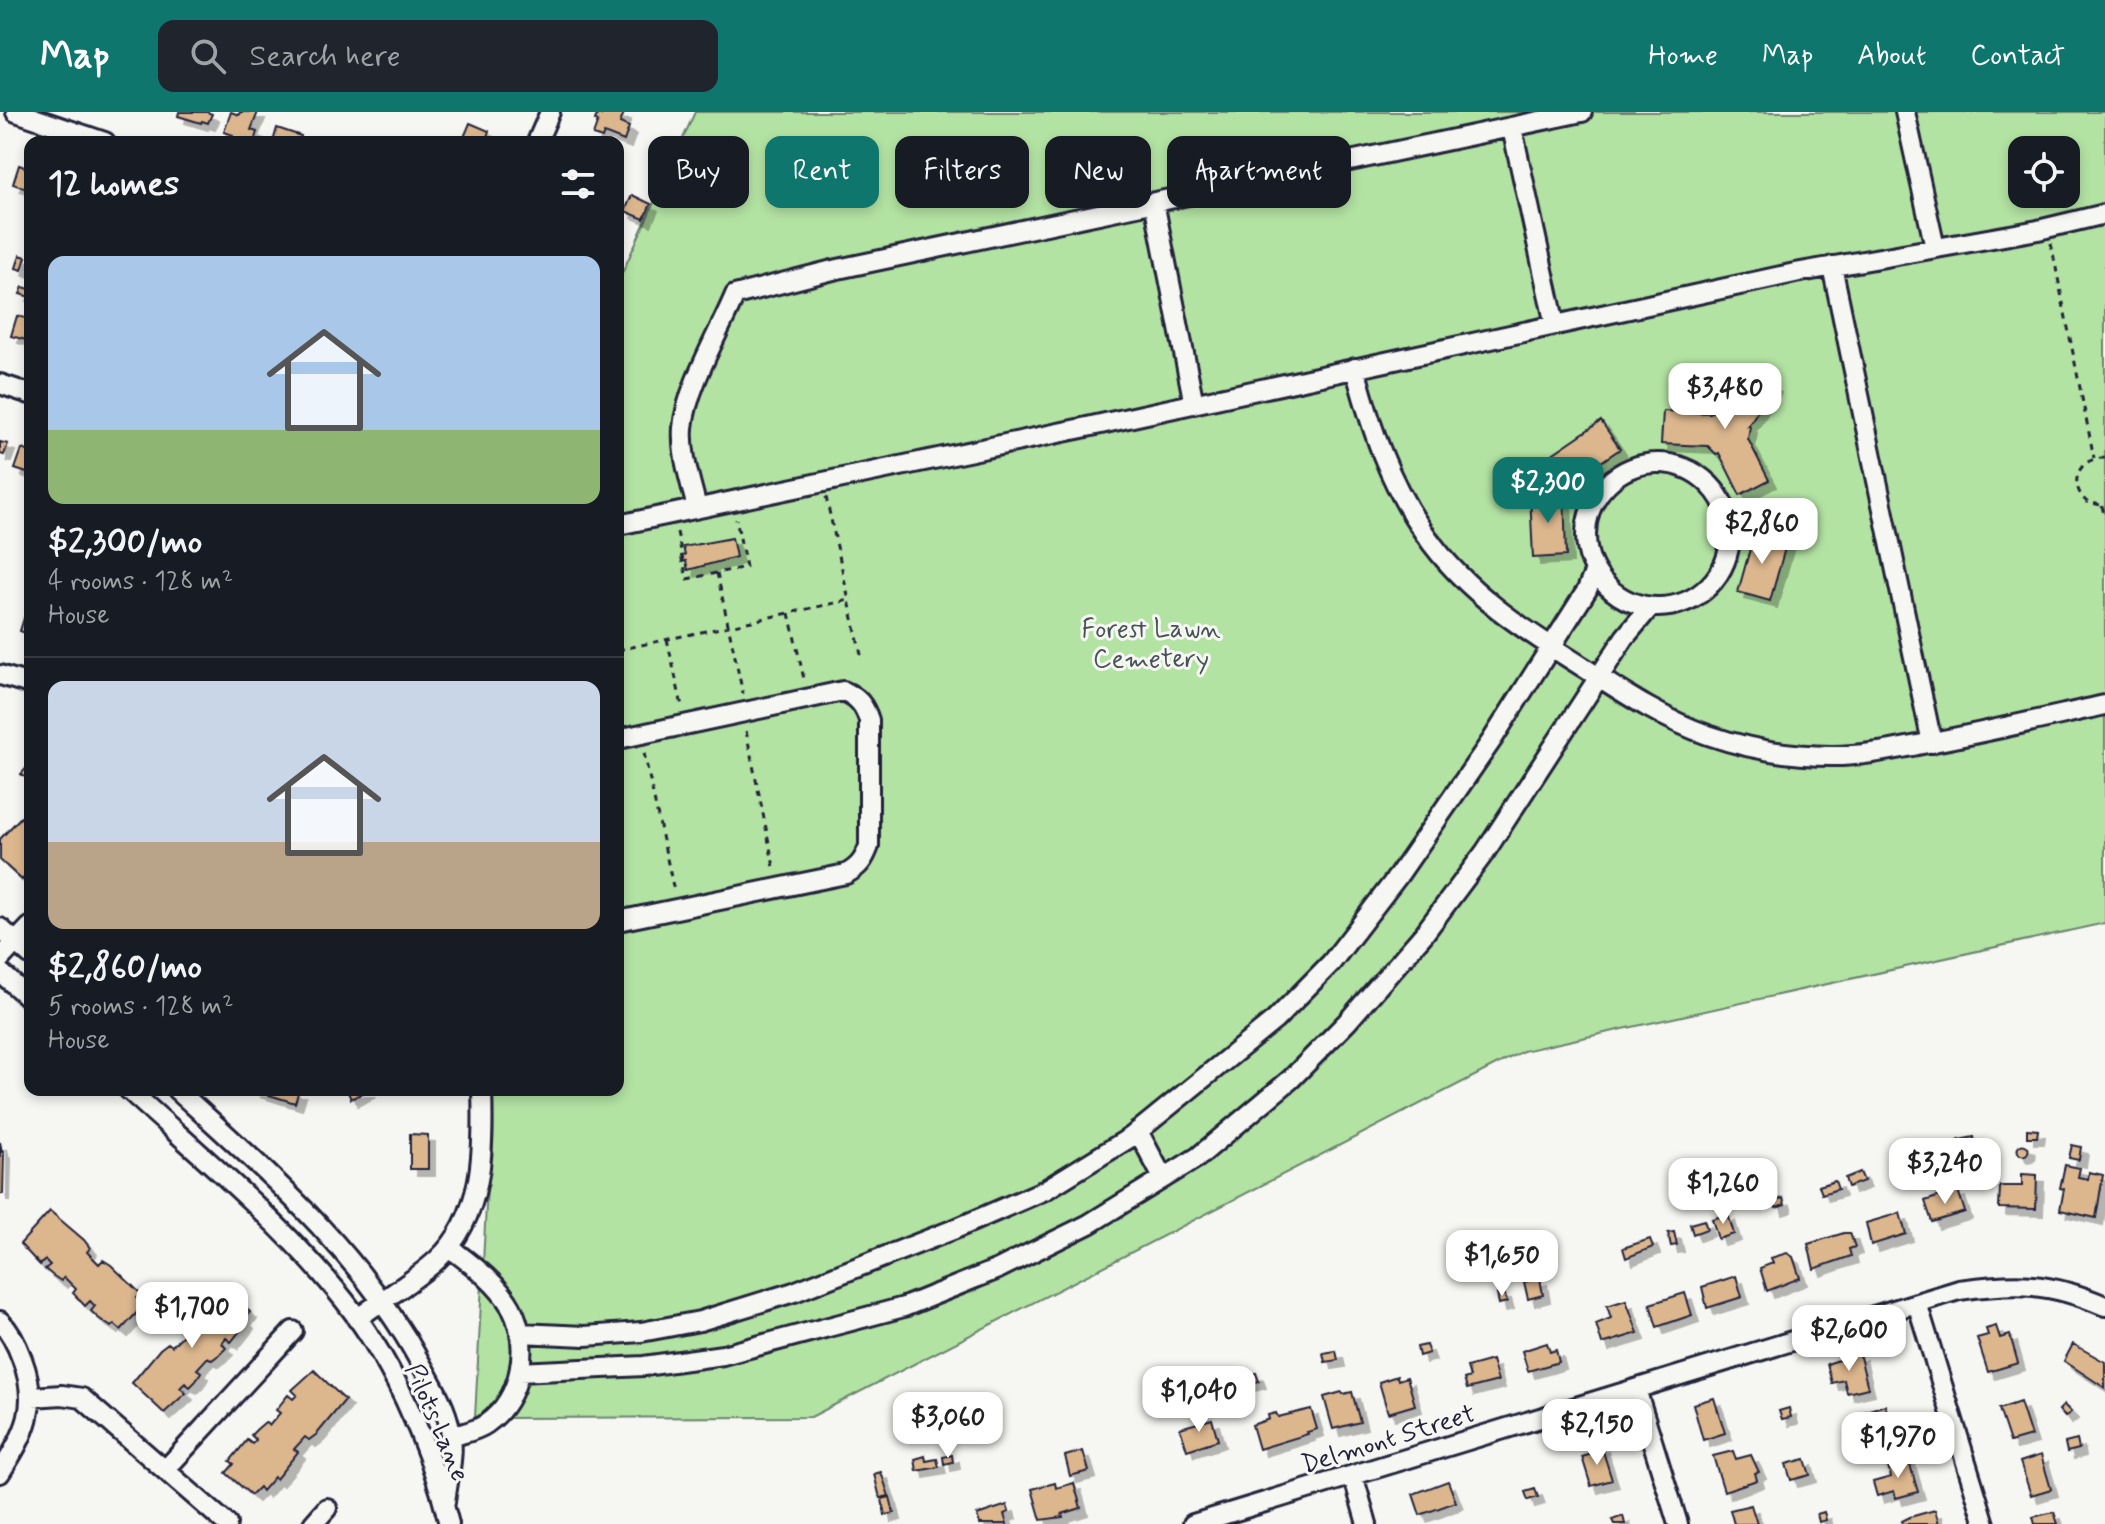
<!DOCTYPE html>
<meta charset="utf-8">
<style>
:root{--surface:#171b24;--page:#20242c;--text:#f1f3f6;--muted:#9ea1a6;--line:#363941;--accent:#0f766e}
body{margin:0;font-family:Mynerve,sans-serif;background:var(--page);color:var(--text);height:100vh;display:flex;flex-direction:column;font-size:30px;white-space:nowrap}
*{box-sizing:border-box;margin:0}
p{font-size:26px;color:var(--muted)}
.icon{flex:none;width:44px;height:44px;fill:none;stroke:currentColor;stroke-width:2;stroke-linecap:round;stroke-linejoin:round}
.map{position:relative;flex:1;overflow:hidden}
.drawer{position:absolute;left:24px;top:24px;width:600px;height:960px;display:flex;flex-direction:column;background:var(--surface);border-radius:16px;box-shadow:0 4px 12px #0003}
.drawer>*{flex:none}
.hud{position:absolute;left:648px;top:24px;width:760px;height:72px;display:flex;gap:16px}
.tools{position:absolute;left:2008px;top:24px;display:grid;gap:16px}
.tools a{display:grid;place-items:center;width:72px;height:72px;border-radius:16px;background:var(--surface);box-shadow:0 4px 12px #0003;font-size:40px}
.price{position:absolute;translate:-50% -68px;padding:0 18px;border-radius:16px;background:#fff;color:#222;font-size:26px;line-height:52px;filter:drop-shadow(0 2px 4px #0008)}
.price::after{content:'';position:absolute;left:50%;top:48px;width:24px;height:18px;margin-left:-12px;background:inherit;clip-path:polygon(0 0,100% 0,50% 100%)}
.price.selected{background:var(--accent);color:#fff}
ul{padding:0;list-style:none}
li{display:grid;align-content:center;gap:16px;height:424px;padding:0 24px}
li+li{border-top:2px solid var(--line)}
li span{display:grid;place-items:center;height:248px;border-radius:16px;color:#555}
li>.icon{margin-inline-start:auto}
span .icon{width:144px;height:144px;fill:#fffc;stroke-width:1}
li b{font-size:34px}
h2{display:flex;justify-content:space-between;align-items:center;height:96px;padding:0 24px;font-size:34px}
.pill{padding:0 28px;border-radius:16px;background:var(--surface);box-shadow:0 4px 12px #0003;font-size:28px;line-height:72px}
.pill.selected{background:var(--accent);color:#fff}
header{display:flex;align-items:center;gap:48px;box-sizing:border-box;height:112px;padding:0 40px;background:var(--accent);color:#fff}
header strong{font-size:38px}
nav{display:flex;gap:44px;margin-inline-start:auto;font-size:28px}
.search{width:560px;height:72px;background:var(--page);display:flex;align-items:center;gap:20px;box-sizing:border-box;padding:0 28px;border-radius:16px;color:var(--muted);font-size:30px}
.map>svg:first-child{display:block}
.green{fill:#b3e3a3;stroke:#6a826f;stroke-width:2;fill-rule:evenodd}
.building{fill:#dcb78e;stroke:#22223b;stroke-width:2;filter:url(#shadow)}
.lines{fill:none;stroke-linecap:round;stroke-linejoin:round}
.minor-casing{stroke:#22223b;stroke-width:24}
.path{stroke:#22223b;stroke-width:3;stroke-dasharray:6 6;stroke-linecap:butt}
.minor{stroke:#f6f6f2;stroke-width:18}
.labels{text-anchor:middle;stroke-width:6;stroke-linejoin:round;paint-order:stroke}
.park-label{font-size:26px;fill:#465255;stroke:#f6f6f2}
.street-label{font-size:26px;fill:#22223b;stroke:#f6f6f2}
</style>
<header>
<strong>Map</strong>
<div class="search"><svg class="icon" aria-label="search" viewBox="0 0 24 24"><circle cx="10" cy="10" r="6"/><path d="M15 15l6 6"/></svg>Search here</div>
<nav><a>Home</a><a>Map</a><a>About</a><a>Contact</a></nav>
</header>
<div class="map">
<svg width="2105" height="1412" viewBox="0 0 2105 1412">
<defs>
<filter id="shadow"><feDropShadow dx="7" dy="7" stdDeviation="0" flood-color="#0004"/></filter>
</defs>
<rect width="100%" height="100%" fill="#f6f6f2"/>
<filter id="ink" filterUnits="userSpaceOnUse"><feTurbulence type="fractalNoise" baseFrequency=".0125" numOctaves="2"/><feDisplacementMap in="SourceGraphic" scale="16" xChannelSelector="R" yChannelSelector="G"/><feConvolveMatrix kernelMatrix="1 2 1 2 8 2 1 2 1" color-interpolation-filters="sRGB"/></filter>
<g filter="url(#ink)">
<path class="green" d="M695,0H2105V811L1523,939L811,1305L475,1306L492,978H618V170ZM2022,38H2066V82H2022Z"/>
<path class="building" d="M179,0H207L212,2L208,11L202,9L201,11L178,4Z
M231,0L239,3L240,0H258L251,18L257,20L254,30L232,26L233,23L224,20Z
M602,0L624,1L620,11L629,15L624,29L604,21L602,26L593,23L598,9L595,8L598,1L601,3Z
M470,11L489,19L486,28L487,30H462Z
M277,16L301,24L300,30H273Z
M19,53L30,57V78L13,72Z
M632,83L651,92L644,107L625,99Z
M20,143L26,145L22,158L16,156Z
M23,175L30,177V185L20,182Z
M17,204L30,207V229L11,224Z
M1747,256L1774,274L1748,314H1750L1748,327L1769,368L1740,383L1719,341L1716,342L1708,334L1661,332L1663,299L1710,301L1719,295L1721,297Z
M1601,309L1620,337L1567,373L1548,345Z
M0,330L8,332L4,343L0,342Z
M22,337L30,340V362L15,357Z
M1564,381L1566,444L1533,446L1530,382Z
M1755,419L1787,429L1770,489L1738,480Z
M732,426L736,445L688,458L686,449L682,450L681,444L685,443L683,435Z
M30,487V523L20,519Z
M30,652V669L21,662Z
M21,705L30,713V759L22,768L0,748V727Z
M253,978H299L295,991Z
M347,978H369L351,987Z
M2027,1017L2038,1018L2037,1025H2027Z
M410,1022L428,1023V1057H410Z
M1974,1025L1977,1042L1962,1044L1959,1028Z
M0,1030L2,1040L4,1039L3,1082H0Z
M2017.5 1038a5.5 5.5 0 1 1 11 0a5.5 5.5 0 1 1-11 0Z
M2072,1033L2081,1035L2079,1048L2069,1046Z
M2065,1053L2080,1056L2078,1065L2088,1067L2089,1060L2103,1063L2096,1106L2060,1098L2064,1077L2060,1076Z
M1860,1060L1864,1069L1848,1075L1845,1066Z
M2022,1062L2037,1063L2036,1097L1999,1096L2000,1074H2022Z
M1835,1069L1838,1077L1822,1082L1819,1074Z
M1958,1078L1965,1100L1932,1110L1925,1089Z
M1783,1086L1785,1093L1776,1096L1774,1089Z
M50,1099L84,1128L90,1136L87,1140L99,1152L103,1148L111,1153L141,1182L137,1186L144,1193L121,1218L114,1212L111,1215L97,1205L91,1199L95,1194L90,1189L85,1194L73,1181L76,1177L64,1165L61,1169L52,1163L45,1157L50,1153L45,1148L40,1153L20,1132Z
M1900,1101L1906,1122L1871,1133L1866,1111Z
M1728,1102L1734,1122L1718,1127L1712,1107Z
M1704,1108L1707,1117L1693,1122L1690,1112Z
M1674,1120L1677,1133L1671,1134L1668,1121Z
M1844,1121H1850L1855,1135L1849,1137L1851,1144L1814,1157L1808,1132Z
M1650,1127L1653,1135L1626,1146L1623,1136Z
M1787,1141L1793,1145L1800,1166L1767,1179L1760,1156L1773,1151L1771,1146Z
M1736,1164L1742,1185L1707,1196L1702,1175Z
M1540,1166L1543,1183L1528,1187L1524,1170Z
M225,1177L250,1200L244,1206L247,1210L231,1230L226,1226L222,1231L226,1236L220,1242L212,1248L208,1245L197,1257L201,1260L196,1269L190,1275L185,1271L180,1276L186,1281L164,1301L132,1271L160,1237L168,1231L172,1234L184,1222L180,1218L202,1192L215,1180L219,1183Z
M1504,1180L1507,1190L1499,1192L1497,1182Z
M1685,1181L1692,1203L1657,1215L1650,1192Z
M1626,1188L1638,1221L1602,1232L1596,1212L1611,1206L1607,1194Z
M1996,1214L2000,1226L2010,1223L2018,1251L1988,1260L1977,1226L1988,1223L1986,1217Z
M1547,1231L1550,1240L1556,1238L1559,1250L1528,1259L1522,1239Z
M2073,1232L2105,1250V1276L2064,1249Z
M1426,1233L1429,1241L1419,1244L1417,1235Z
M1336,1239L1338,1248L1325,1250L1323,1241Z
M1859,1241L1868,1276L1847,1281L1844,1268L1832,1271L1827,1252Z
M1492,1248L1498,1269L1467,1277L1464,1267L1470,1265L1467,1255Z
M314,1258L345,1288L317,1322L309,1328L305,1325L294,1337L298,1340L276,1367L274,1365L262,1379L259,1375L251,1383L226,1361L234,1352L230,1349L247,1328L252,1332L256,1328L251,1323L257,1317L265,1310L269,1314L280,1301L276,1298L288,1283L293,1287L297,1283L292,1278Z
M1256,1261L1259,1269L1248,1272L1245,1264Z
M1397,1264L1398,1268L1407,1265L1415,1293L1388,1301L1379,1270Z
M1187,1274L1189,1282L1179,1285L1177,1276Z
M1342,1280L1343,1282L1352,1280L1360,1310L1333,1317L1324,1285Z
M1714,1286L1725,1321L1703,1328L1693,1292Z
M2020,1290L2031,1324L2010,1330L1999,1297Z
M1885,1293L1896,1327L1865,1336L1857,1308L1861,1307L1860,1301Z
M2064,1293L2071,1300L2065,1305L2059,1298Z
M1789,1296L1791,1305L1782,1307L1779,1299Z
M1311,1297L1317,1317L1307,1320L1308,1322L1259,1337L1252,1313L1269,1307L1268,1303L1276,1301L1278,1305Z
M1212,1307L1218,1328L1187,1338L1180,1316Z
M2077,1328L2079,1337L2067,1340L2065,1331Z
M1601,1333L1612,1368L1591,1374L1582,1345L1592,1342L1590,1336Z
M1083,1339L1089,1359L1070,1364L1065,1344Z
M1733,1339L1736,1347L1751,1343L1759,1360L1755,1361L1757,1368L1724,1379L1713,1344Z
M952,1343L953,1350L944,1352L943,1345Z
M2041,1343L2051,1377L2031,1383L2020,1350Z
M925,1344L926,1349L937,1347L939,1355L917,1359L915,1347Z
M1908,1346L1918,1380L1896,1386L1894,1379L1877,1384L1873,1370L1891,1365L1887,1352Z
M1805,1347L1810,1363L1791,1368L1786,1352Z
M881,1360L889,1384L880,1386L874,1362Z
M1448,1369L1456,1390L1420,1403L1413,1382Z
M1055,1371L1056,1376L1074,1371L1081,1396L1062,1402L1063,1405L1041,1408L1032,1377Z
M1535,1377L1538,1385L1528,1388L1525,1380Z
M890,1385L894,1401L885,1403L882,1387Z
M1007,1393L1009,1400L1004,1402L1007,1412H980L977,1403Z
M1751,1393L1757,1412H1734L1730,1398Z
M1935,1398L1939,1412H1903L1902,1409L1910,1405Z
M1824,1400L1826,1408L1819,1410L1817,1402Z
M2054,1400L2058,1412H2035L2033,1405Z
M1623,1404L1625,1412H1614L1612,1408Z"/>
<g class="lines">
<g class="minor-casing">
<path id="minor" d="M16,0L105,30
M1905,0L1935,136
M1512,16L1555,213
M537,30L550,0
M1154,90L1194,292
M1832,154L1932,631
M1355,256C1371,316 1389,371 1425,422C1467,483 1529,521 1591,560C1628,584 1665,608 1708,623C1748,637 1790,644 1832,644C1865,644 1896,637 1928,631C1987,620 2046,606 2105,593
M0,272L30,282
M1586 423a72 72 0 1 1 144 0a72 72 0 1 1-144 0Z
M697,396C691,371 681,343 683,316C686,277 719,221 735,183L833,158L1582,0
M618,413L1087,315L1795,161L2038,118L2105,102
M0,563L30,572
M618,627L843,579C858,585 864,593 869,608V734C864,748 859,755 846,762L618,809
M0,816L30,843
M0,847L30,815
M0,860L30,887
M129,978C199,1042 274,1104 335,1177C390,1242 429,1330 449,1412
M177,978C268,1061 361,1141 420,1250C431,1270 446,1294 450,1317C455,1341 448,1366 445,1390
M1138,1019L1163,1066
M449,1135C471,1152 497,1170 511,1195C531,1233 522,1287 486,1312C476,1319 463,1321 451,1325
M1917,1191L1985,1412
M357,1207C383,1187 413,1170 437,1148C484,1104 484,1037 482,978
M0,1209C11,1220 17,1233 22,1247C40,1294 26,1321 0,1361
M520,1221L585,1224L641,1220L700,1209L794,1180L955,1117L1045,1078L1131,1025L1275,908L1331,851L1398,764L1492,628L1587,478L1595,458
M519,1260L644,1254L723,1243L904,1195L998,1157L1089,1112L1198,1045L1291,967L1347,910L1423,823L1485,740L1625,525L1650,495
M1636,1277L1678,1412
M32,1285L62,1283L82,1286L227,1412
M165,1358L293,1219
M1353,1363L1367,1412
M313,1412L327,1396
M1193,1412L1959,1178C2017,1170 2050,1170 2105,1194"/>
</g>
<path class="path" d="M2051,131L2094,346
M2105,346C2078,345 2067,372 2087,390L2105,394
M826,385L862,547
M2102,394L2105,406
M677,420L687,467L746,455L736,407
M717,461L743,582
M789,501L804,567
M667,527L682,594
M618,538L849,488
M618,595L621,607
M746,619L775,760
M644,641L674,779"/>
<use href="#minor" class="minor"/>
</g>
</g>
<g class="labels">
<g class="park-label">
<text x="1151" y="525">Forest Lawn<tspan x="1151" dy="30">Cemetery</tspan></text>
</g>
<g class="street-label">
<text transform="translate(438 1310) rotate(67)" y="9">Pilots Lane</text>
<text transform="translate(1388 1326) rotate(-17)" y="9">Delmont Street</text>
</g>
</g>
</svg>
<div class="tools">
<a><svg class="icon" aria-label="locate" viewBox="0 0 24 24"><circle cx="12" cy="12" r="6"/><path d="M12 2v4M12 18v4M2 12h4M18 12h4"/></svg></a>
</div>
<b class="price" style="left:1725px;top:319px">$3,480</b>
<b class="price selected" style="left:1548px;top:413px">$2,300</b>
<b class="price" style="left:1762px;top:454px">$2,860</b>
<b class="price" style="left:1945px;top:1094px">$3,240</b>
<b class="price" style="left:1723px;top:1114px">$1,260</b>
<b class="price" style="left:1502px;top:1186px">$1,650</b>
<b class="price" style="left:192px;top:1238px">$1,700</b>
<b class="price" style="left:1849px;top:1261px">$2,600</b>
<b class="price" style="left:1199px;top:1322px">$1,040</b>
<b class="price" style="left:948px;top:1348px">$3,060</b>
<b class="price" style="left:1597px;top:1355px">$2,150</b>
<b class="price" style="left:1898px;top:1368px">$1,970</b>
<div class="hud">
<a class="pill">Buy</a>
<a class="pill selected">Rent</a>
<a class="pill">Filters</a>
<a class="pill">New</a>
<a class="pill">Apartment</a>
</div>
<section class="drawer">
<h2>12 homes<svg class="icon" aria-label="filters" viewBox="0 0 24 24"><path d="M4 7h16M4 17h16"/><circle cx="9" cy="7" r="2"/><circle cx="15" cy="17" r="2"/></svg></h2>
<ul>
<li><span style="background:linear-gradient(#a9c7e8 70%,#8fb573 0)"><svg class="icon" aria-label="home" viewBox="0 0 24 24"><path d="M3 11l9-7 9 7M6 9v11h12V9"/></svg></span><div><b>$2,300/mo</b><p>4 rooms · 128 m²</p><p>House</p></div></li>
<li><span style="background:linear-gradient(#c9d6e8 65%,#b9a48a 0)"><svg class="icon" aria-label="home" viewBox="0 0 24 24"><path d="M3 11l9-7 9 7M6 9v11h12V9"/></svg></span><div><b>$2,860/mo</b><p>5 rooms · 128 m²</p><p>House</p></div></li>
</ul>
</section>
</div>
